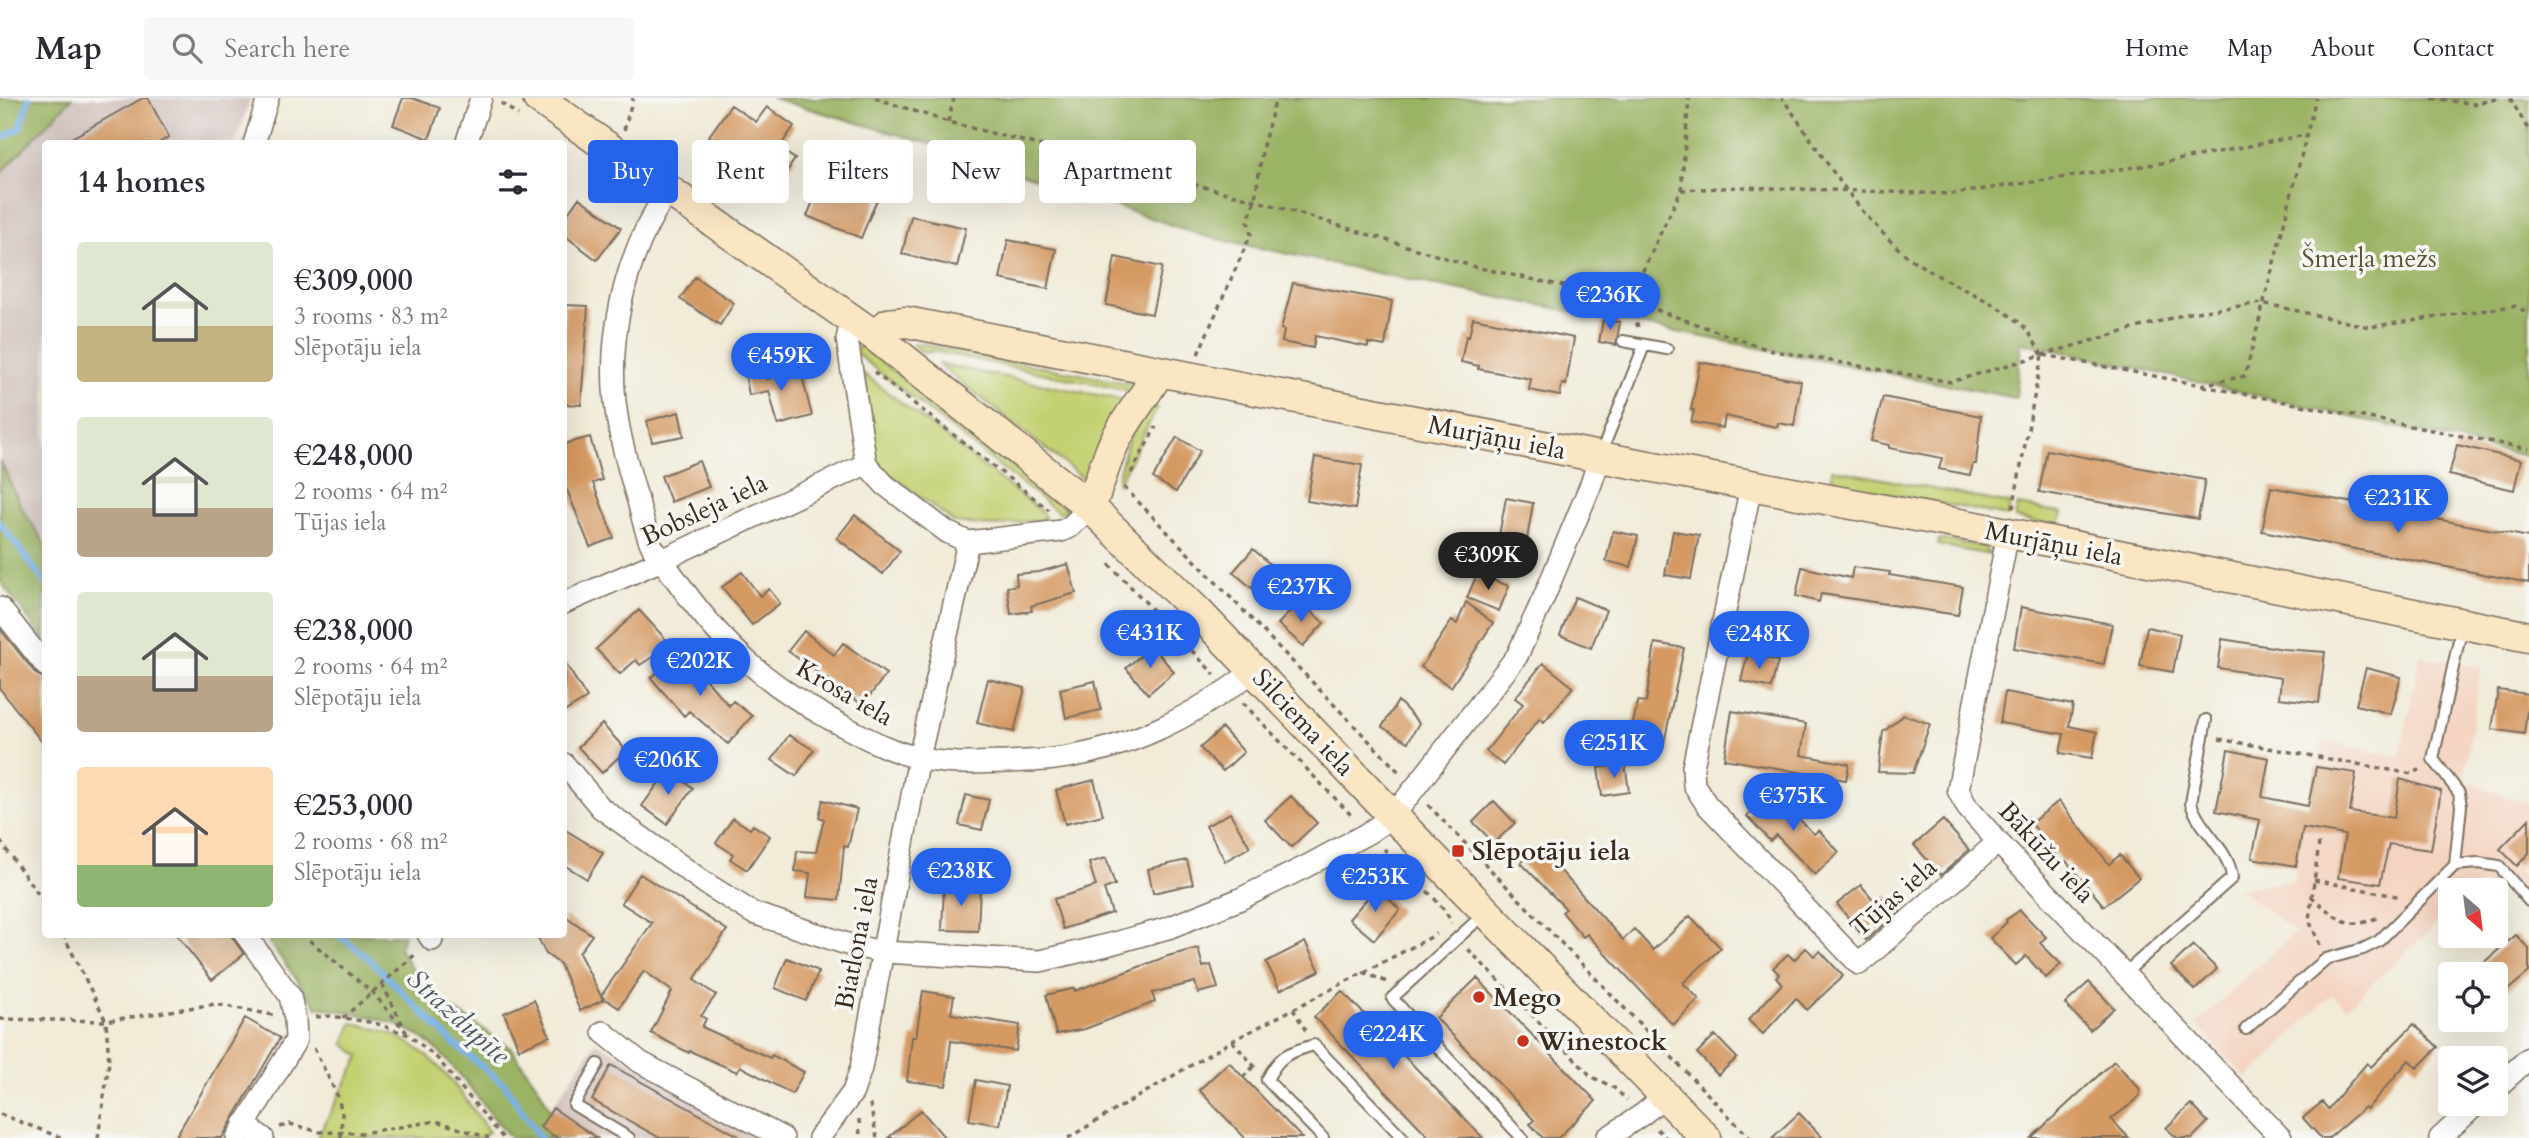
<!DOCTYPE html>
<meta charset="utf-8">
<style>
:root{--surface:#fff;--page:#f7f7f7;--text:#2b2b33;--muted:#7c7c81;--line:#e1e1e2;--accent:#2563eb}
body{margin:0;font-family:Cardo,serif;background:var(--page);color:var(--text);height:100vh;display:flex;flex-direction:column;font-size:26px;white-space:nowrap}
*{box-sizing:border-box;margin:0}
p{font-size:23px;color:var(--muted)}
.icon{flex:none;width:38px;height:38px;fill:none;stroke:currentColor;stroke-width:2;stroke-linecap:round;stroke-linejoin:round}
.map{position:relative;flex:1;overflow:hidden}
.panel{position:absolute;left:42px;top:42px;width:525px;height:798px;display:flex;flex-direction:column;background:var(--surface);border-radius:7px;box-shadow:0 7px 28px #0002}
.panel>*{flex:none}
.top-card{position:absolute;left:588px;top:42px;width:665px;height:63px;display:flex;gap:14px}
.needle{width:46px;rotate:152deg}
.buttons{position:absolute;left:2438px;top:780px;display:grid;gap:14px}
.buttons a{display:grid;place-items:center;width:70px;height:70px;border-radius:7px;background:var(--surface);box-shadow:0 7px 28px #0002;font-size:35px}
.price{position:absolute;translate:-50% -60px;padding:0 16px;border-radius:24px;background:var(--accent);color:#fff;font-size:23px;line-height:46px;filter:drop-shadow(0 2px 4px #0008)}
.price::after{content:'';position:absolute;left:50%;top:42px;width:21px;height:16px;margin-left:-10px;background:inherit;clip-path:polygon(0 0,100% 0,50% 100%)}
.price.on{background:#222;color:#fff}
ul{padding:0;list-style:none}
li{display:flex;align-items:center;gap:21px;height:175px;padding:0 35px}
li span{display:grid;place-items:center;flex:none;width:196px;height:140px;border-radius:7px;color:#555}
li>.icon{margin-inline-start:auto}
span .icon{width:84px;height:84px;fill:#fffc;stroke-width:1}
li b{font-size:30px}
h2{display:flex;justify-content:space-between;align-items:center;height:84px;padding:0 35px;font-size:30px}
.tag{padding:0 24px;border-radius:7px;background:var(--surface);box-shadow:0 7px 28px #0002;font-size:24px;line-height:63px}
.tag.on{background:var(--accent);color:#fff}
header{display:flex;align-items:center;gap:42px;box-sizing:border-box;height:98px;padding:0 35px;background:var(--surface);border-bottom:2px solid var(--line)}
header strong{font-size:33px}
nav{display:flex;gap:38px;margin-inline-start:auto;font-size:24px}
.search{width:490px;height:63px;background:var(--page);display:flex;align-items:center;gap:18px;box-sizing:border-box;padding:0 24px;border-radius:7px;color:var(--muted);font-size:26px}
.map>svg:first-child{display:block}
.built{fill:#f4d3c0}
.industrial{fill:#d0c0bc}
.green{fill:#c4d173;stroke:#807e48;stroke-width:2}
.forest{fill:#9bb365;stroke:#6b6e42;stroke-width:2}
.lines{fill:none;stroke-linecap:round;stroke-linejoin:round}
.stream{stroke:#79b1e9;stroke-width:6}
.building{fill:#d59a63}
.lane-casing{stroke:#7b6e5f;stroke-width:14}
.street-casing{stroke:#7b6e5f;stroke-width:24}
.secondary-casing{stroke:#7b6e5f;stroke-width:33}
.path{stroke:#7b6e5f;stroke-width:3.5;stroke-dasharray:5 5;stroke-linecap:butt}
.lane{stroke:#fff;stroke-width:10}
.street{stroke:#fff;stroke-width:21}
.secondary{stroke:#fbe6c4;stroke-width:30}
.poi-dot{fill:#c8321e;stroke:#f6f6f2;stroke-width:2.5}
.labels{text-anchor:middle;stroke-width:7;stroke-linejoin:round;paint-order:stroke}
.park-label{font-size:26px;fill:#5d5433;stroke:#f6f6f2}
.street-label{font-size:26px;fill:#3b2a1e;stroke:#f6f6f2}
.poi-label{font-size:26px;font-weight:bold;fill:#3b2a1e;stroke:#f6f6f2;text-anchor:start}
.water-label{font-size:28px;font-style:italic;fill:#515965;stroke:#f6f6f2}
</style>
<header>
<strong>Map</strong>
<div class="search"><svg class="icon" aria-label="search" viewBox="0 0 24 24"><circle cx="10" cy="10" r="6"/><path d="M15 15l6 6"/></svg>Search here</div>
<nav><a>Home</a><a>Map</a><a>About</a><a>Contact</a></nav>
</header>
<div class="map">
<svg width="2529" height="1040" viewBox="0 0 2529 1040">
<rect width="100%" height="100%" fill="#f6f6f2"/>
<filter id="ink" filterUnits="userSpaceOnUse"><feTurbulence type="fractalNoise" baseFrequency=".0143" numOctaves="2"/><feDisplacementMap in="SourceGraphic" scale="14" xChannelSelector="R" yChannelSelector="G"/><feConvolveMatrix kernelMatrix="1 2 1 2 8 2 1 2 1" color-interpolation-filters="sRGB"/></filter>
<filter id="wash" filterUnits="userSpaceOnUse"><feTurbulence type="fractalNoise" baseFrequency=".00686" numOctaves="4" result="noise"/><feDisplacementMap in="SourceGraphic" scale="28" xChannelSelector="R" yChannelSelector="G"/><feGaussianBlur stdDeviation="1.57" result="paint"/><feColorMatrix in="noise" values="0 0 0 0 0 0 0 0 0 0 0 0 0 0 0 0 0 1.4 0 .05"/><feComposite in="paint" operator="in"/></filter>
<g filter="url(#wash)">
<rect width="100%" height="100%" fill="#f1ebd8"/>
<path class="built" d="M2420,558L2481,570L2464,682L2529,706V761L2518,773L2529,785V823L2499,789L2481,786L2474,793H2450V814L2347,909L2332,896L2247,981L2196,926L2295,834L2238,790L2294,782L2322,642L2400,659Z"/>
<path class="industrial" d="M73,0H251L235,45L46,46L45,445L21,409L0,361V76Z
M596,944L767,1040H556L539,1028Z"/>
<path class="green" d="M918,245L1137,287L1130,293L933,253L924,255L913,247Z
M862,248L1068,412L1059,415L858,257L856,250Z
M938,266L1123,302L1091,375L1083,380Z
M863,275L1041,413L1046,421L995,428L955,425L879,368L868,336Z
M1151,307L1157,310L1118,386L1117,381L1131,333Z
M1832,371L2010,406L2008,418L1841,387L1832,381Z
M2018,407L2062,415L2060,424L2054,428L2015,420Z
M1939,441L1983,449L1990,457L1938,447Z
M352,925C370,929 388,933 404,942C441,962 466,1002 489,1034L479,1040H317L360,958L344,946Z"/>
<path class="forest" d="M0,0H72L0,76Z
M772,0H2529V359L2021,244L2016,300L1405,181L1204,138L938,48Z
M0,362L21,409L45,446V543L0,483Z
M264,837H404L399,850L427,894L510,949L539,990L551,1013L570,1040H511C484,1011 457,966 425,942C394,920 354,915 317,909Z"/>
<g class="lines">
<path class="stream" d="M0,41L20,30L29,0
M0,425L46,486
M337,836L365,857L453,945L505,987L540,1040"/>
</g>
<g id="blocks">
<path class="building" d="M143,0H148L169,39L157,46H61Z
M403,0H412L440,10L429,41L393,27Z
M731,7L756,24L767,9L794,28L779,50L795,61L778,86L709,38Z
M824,77L878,99L861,140L807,118Z
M579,100L621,130L597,162L564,137V121Z
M911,118L966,130L957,169L902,156Z
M1008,142L1056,151L1048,191L1000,181Z
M1115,159L1162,169L1152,216L1106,207Z
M695,179L734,205L720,227L680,201Z
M1293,185L1392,203L1385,248L1368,245V249L1315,238L1313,250L1282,244L1284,232L1281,231Z
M564,207L588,208L581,307L564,306Z
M1473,220L1574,240L1566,287L1562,286L1560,298L1529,292L1531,281L1478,271L1479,268L1461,264L1466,238L1469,239Z
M1603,222L1620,224L1616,247L1599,244Z
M1700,264L1801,283L1794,328L1778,325L1777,329L1725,318L1723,330L1691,324L1694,312H1691Z
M764,265L767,281L801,274L812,318L778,327L769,293L749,297L744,270Z
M1883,299L1981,318L1976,366H1973L1970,377L1939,371L1942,360L1889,350V347L1871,343Z
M679,314L684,338L652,344L647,323Z
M590,339L602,382L593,385L614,440L590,449L567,392L564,393V346Z
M1177,339L1200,353L1176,394L1153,380Z
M2457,347L2521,362L2514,392L2449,377Z
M2047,352L2205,382L2198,421L2039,394Z
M1315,359L1362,367L1355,411L1307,403Z
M699,363L709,389L671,404L661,378Z
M2271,389L2529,439V485L2262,433Z
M1506,400L1533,405L1526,448L1498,443Z
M855,417L900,453L883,476L837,440Z
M1613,433L1638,438L1631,469L1606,463Z
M1673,433L1699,437L1691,481L1665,477Z
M1253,451L1272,468L1253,491L1233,474Z
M1068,466L1076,495L1031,508L1032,513L1011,516L1007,489L1017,487L1016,476L1039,474Z
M1802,469L1851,480L1853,469L1890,474L1889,477L1963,489L1958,517L1821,496L1819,504L1796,498Z
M742,474L760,498L769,491L780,505L752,527L722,489Z
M1477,476L1509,488L1499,513L1467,500Z
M1575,499L1606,512L1591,550L1560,537Z
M1300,503L1324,525L1303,548L1278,526Z
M1466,504L1493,525L1451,589L1421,569L1452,522L1457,526Z
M2021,509L2112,526L2104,566L2014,550Z
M639,512L671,547L640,567L636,562L620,576L596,551Z
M2147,529L2180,536L2173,574L2140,568Z
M0,531L36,576L46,581V649L0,591Z
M804,533L834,557L843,545L886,576L863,607L788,553Z
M2222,541L2284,551L2325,554L2319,605L2279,600L2281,580L2218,570Z
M1655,545L1684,550L1663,650L1629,642L1638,603L1646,604Z
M1152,548L1174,574L1148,596L1126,570Z
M681,553L729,608L733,603L752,618L728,646L689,613L684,618L651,580Z
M1748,555L1778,563L1771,590L1741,583Z
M564,563L587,600L564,614Z
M1543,565L1573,589L1544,624L1540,620L1503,667L1486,653L1523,606L1515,600Z
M2366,570L2401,579L2391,616L2356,607Z
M988,581L1025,590L1014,634L977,625Z
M1095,583L1101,612L1066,620L1060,591Z
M2498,592L2529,596L2524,636L2492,631Z
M2005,594L2073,607L2069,628L2097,634L2092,660L2060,655L2064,636L2000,625Z
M1398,603L1419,625L1408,644L1382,629Z
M1732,613L1806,626L1801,657L1849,666L1846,682L1724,661Z
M1904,617L1930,626L1913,675L1878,674L1883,634Z
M602,626L626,652L602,675L578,649Z
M1222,630L1244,654L1223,673L1200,650Z
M789,637L814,652L796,678L772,662Z
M2228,652L2269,660L2262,699L2308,708L2316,669L2356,675L2350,714L2394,720L2400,681L2441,693L2431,752L2389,746L2380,786L2338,780L2345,737L2303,730L2296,768L2252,760L2260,722L2216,713Z
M1625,665L1629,694L1602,698L1598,670Z
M668,672L693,690L667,726L642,708Z
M1094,682L1103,717L1065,726L1056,692Z
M1772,694L1814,736L1819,732L1839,754L1815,777L1776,737L1770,743L1747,718Z
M966,697L989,702L982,732L959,727Z
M1291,698L1317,725L1291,749L1265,722Z
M823,702L857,711L848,749L844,748L839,802L807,799L810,775L795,773L797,753L816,754L824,721L819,719Z
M1494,703L1515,725L1494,745L1473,724Z
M2059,703L2109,766L2120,757L2139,780L2104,808L2066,763L2063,765L2031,725Z
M1230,715L1250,749L1225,763L1206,728Z
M733,720L750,731L753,727L770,738L747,772L730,761L733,756L716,745Z
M2529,721V755L2517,768L2500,751Z
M1943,722L1969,752L1941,777L1914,747Z
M564,731L603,755L587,781L564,767Z
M1538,748L1623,842L1634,831L1653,852L1690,818L1721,850L1683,885L1699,901L1673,927L1587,836L1583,839L1562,814L1566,811L1521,765Z
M1106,760L1115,787L1104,791L1112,815L1063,831L1054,801L1096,788L1089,765Z
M1187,762L1193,786L1153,795L1148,771Z
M640,776L727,832L694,882L716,897L701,918L706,921L702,929L770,960L772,957L804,974L792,996L740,968L737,974L690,953L689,955L651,935L672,893L644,873L619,910L601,898L652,825L621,805Z
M1861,787L1877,806L1887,798L1900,813L1866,842L1837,806Z
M944,788L980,789L978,833L942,832Z
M1377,789L1400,812L1374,842L1349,821Z
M2020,812L2046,839L2040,845L2061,866L2046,880L2026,858L2016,867L1990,840L2007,824L2006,822Z
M564,817L592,837L579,855L603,902L580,913L560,866L546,856L536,836H564Z
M176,836H230L244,856L212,882Z
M2516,837L2529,851V874L2496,902V877H2469Z
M1305,844L1320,873L1280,892L1266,864Z
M2193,847L2217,871L2195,892L2171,868Z
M1198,850L1203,869L1211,867L1218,890L1198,895L1195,884L1152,895L1155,904L1085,931L1056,936L1046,897L1075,890V893L1168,858Z
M1806,850L1814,858L1820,853L1843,878L1807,912L1796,900L1763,936L1748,922L1782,886L1776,879L1779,876L1773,870L1788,856L1794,862Z
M787,860L819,873L806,903L775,890Z
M1477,880L1596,1003L1558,1040H1543L1530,1026L1534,1022L1436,920Z
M2089,884L2114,910L2090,932L2065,906Z
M923,893L954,898L951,916L1020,927L1016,953L951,943L946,988L907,983L912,939H916Z
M1342,893L1483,1040H1430L1328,933L1314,919Z
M534,902L550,938L519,951L504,915Z
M245,920L280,940L222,1040H175Z
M2414,926L2438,949L2417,970L2409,962L2367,1011L2365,1009L2329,1040H2321L2303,1020L2322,1004L2328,1011L2367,965L2371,969Z
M1715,937L1737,960L1718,977L1697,955Z
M2114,963L2139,990L2140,997L2135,1003L2111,1021L2129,1040H2031Z
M1229,964L1243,979L1302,1040H1245L1199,992Z
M611,967L742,1040H660L592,1002Z
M976,982L1007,988L1000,1027L969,1022Z
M2191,1006L2208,1024L2192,1040H2177L2166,1030Z
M553,1010L597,1040H557L540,1029Z
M921,1012L945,1040H888Z
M1799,1015L1823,1040H1772Z"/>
</g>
</g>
<g filter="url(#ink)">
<use href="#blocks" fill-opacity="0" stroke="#7b6e5f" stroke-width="2"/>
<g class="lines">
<g class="lane-casing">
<path id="lane" d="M1623,243L1667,251
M1601,355L1644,248
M2462,528L2433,661L2459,695L2461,708L2455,767L2478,765L2499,768L2529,803
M1484,816L1392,900L1522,1040
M2124,876L2232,780C2230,752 2199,732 2191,705L2206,622
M2246,931L2326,861L2363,851L2379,843L2455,767
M598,966L574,1007L629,1040
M1323,1040L1267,982C1279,957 1289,954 1314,947L1403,1040"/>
</g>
<g class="street-casing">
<path id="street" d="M254,46L268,0
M466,46L481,0
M669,91C623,158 603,250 619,330C623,351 629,372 635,393C641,410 644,434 653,450C659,460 668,470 675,480C719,543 763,584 830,621C859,636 887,653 919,660C948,667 976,665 1006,664C1022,663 1038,663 1054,661C1130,652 1195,617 1255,572
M852,221L847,241L866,366L885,387L947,434L968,444L1061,433L1070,429L1090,409
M1751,388L1693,669L1694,687L1707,707L1859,866L1998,744
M2008,435L1958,692L1967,709L1998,744L2281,1040
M564,505L662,462L866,366
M0,510L46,568
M564,666L601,710L705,785L753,815L853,848L884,854L1040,863L1107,847L1168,830L1238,802L1305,769L1368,735L1393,718L1517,558L1544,499L1591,386L1600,359
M428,836L432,842
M603,934L640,964L783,1040
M2496,990L2529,960
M244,1026L263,1040
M237,1040L296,942L295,921L290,898L245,836
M819,1040L853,994L861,970L919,660L968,444
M1607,1040L1643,1016L1666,997
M2440,1040L2477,1006"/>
</g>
<g class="secondary-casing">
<path id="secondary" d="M538,0L875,238L1090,409L1198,514L1393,718L1706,1040
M875,238L888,226L906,224L1600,359L2008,435L2529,539
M1090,409C1099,388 1105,363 1115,343C1128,318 1145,298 1159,274"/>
</g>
<path class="path" d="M875,0L948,24L1255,102L1475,169L1629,202L1769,252L1951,284L2042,257C2036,247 2030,234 2021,226C1985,195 1934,183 1899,151C1850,107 1820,52 1782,0
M2432,0L2475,6L2500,0
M2510,0L2529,33
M501,5L518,17
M948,24L954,0
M624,32L633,0
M1681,92L1742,89L1951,96L2162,65L2305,37
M1638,229L1629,202L1681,92L1689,0
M1198,256L1251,136L1248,123L1255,102L1263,48L1276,0
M2042,257L2189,215L2262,205L2369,229L2514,208L2529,215
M2044,257L2201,287L2245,278L2316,0
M874,274L1049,412
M2203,288L2529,351
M1131,375L1156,329
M1124,389L1400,675
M2013,410L2042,257
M1109,466L1215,577
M1243,605L1354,720
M2219,641L2412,676L2421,670
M1428,707L1750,1040
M0,743L46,807
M2319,745L2309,822L2320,847
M1384,751C1397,764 1449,810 1451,825
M2314,782L2401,799
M2311,798C2333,817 2348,835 2378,819
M63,836L106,923L109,964L98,1040
M302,836L373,895L407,935
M1468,851L1592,979L1613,989L1627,1002
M1363,874L1387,884
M382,886L405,931
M1293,911L1306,933
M316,919L331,918L375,925L409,937L437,960L503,1040
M343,920L418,854
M0,921L106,923L215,906L273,917
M1232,943L1256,970
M314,950L338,999L342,1016L341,1040
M1243,979L1254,968
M870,1006L877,1040
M0,1016L62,1040
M859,1021L860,1040
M280,1029L290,1026L320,1034L362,1035L436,1023L489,1040
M1657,1031L1666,1040
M1068,1040L1232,943L1437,836"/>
<use href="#lane" class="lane"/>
<use href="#street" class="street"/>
<use href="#secondary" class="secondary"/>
</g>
</g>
<g class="poi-dot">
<rect x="1451" y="746" width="14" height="14" rx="3.5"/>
<circle cx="1479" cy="899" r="7"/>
<circle cx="1523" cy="943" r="7"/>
</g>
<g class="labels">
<g class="park-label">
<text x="2369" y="169">Šmerļa mežs</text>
</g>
<g class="street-label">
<text transform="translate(1497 339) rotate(11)" y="9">Murjāņu iela</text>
<text transform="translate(704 411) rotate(-25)" y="9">Bobsleja iela</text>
<text transform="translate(2054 445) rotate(11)" y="9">Murjāņu iela</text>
<text transform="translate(845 594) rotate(30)" y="9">Krosa iela</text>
<text transform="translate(1304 624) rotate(47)" y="9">Silciema iela</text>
<text transform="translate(2047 754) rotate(47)" y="9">Bākūžu iela</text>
<text transform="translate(1893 799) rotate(-41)" y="9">Tūjas iela</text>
<text transform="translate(856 845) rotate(-79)" y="9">Biatlona iela</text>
</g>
<g class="poi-label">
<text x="1472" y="762">Slēpotāju iela</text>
<text x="1493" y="908">Mego</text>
<text x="1537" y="952">Winestock</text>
</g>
<g class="water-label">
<text transform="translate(459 918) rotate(42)" y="10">Strazdupīte</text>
</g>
</g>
</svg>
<div class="buttons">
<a><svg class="needle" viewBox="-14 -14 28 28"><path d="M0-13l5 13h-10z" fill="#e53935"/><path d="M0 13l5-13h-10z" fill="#7c7c81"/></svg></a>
<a><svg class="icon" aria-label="locate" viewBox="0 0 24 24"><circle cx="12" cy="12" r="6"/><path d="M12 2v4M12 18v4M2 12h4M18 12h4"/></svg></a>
<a><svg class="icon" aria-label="layers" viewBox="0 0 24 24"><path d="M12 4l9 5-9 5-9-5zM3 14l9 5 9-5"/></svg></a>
</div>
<b class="price" style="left:1610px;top:234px">€236K</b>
<b class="price" style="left:781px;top:295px">€459K</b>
<b class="price" style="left:2398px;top:437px">€231K</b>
<b class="price on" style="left:1488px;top:494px">€309K</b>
<b class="price" style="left:1301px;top:526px">€237K</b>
<b class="price" style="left:1150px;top:572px">€431K</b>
<b class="price" style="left:1759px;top:573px">€248K</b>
<b class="price" style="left:700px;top:600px">€202K</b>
<b class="price" style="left:1614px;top:682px">€251K</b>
<b class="price" style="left:668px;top:699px">€206K</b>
<b class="price" style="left:1793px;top:735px">€375K</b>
<b class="price" style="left:961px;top:810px">€238K</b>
<b class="price" style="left:1375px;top:816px">€253K</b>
<b class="price" style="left:1393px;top:973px">€224K</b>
<div class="top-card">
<a class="tag on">Buy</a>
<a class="tag">Rent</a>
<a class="tag">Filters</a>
<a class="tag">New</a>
<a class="tag">Apartment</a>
</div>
<section class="panel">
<h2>14 homes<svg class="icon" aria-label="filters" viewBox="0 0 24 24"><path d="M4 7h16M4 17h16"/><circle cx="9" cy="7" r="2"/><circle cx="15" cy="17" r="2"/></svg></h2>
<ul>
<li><span style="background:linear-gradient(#dfe7d0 60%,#c2b280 0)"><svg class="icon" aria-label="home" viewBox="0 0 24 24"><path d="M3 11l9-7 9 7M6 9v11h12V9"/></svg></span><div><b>€309,000</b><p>3 rooms · 83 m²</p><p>Slēpotāju iela</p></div></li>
<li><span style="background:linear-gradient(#dfe7d0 65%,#b9a48a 0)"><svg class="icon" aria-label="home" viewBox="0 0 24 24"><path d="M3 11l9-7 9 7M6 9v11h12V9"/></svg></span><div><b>€248,000</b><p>2 rooms · 64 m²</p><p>Tūjas iela</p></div></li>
<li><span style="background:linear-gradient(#dfe7d0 60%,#b9a48a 0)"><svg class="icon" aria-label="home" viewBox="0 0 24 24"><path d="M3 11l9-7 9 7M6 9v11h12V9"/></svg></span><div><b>€238,000</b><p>2 rooms · 64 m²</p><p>Slēpotāju iela</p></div></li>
<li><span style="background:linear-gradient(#ffd9b3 70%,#8fb573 0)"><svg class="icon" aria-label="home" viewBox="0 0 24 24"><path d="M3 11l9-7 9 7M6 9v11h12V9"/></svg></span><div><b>€253,000</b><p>2 rooms · 68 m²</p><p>Slēpotāju iela</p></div></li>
</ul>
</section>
</div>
